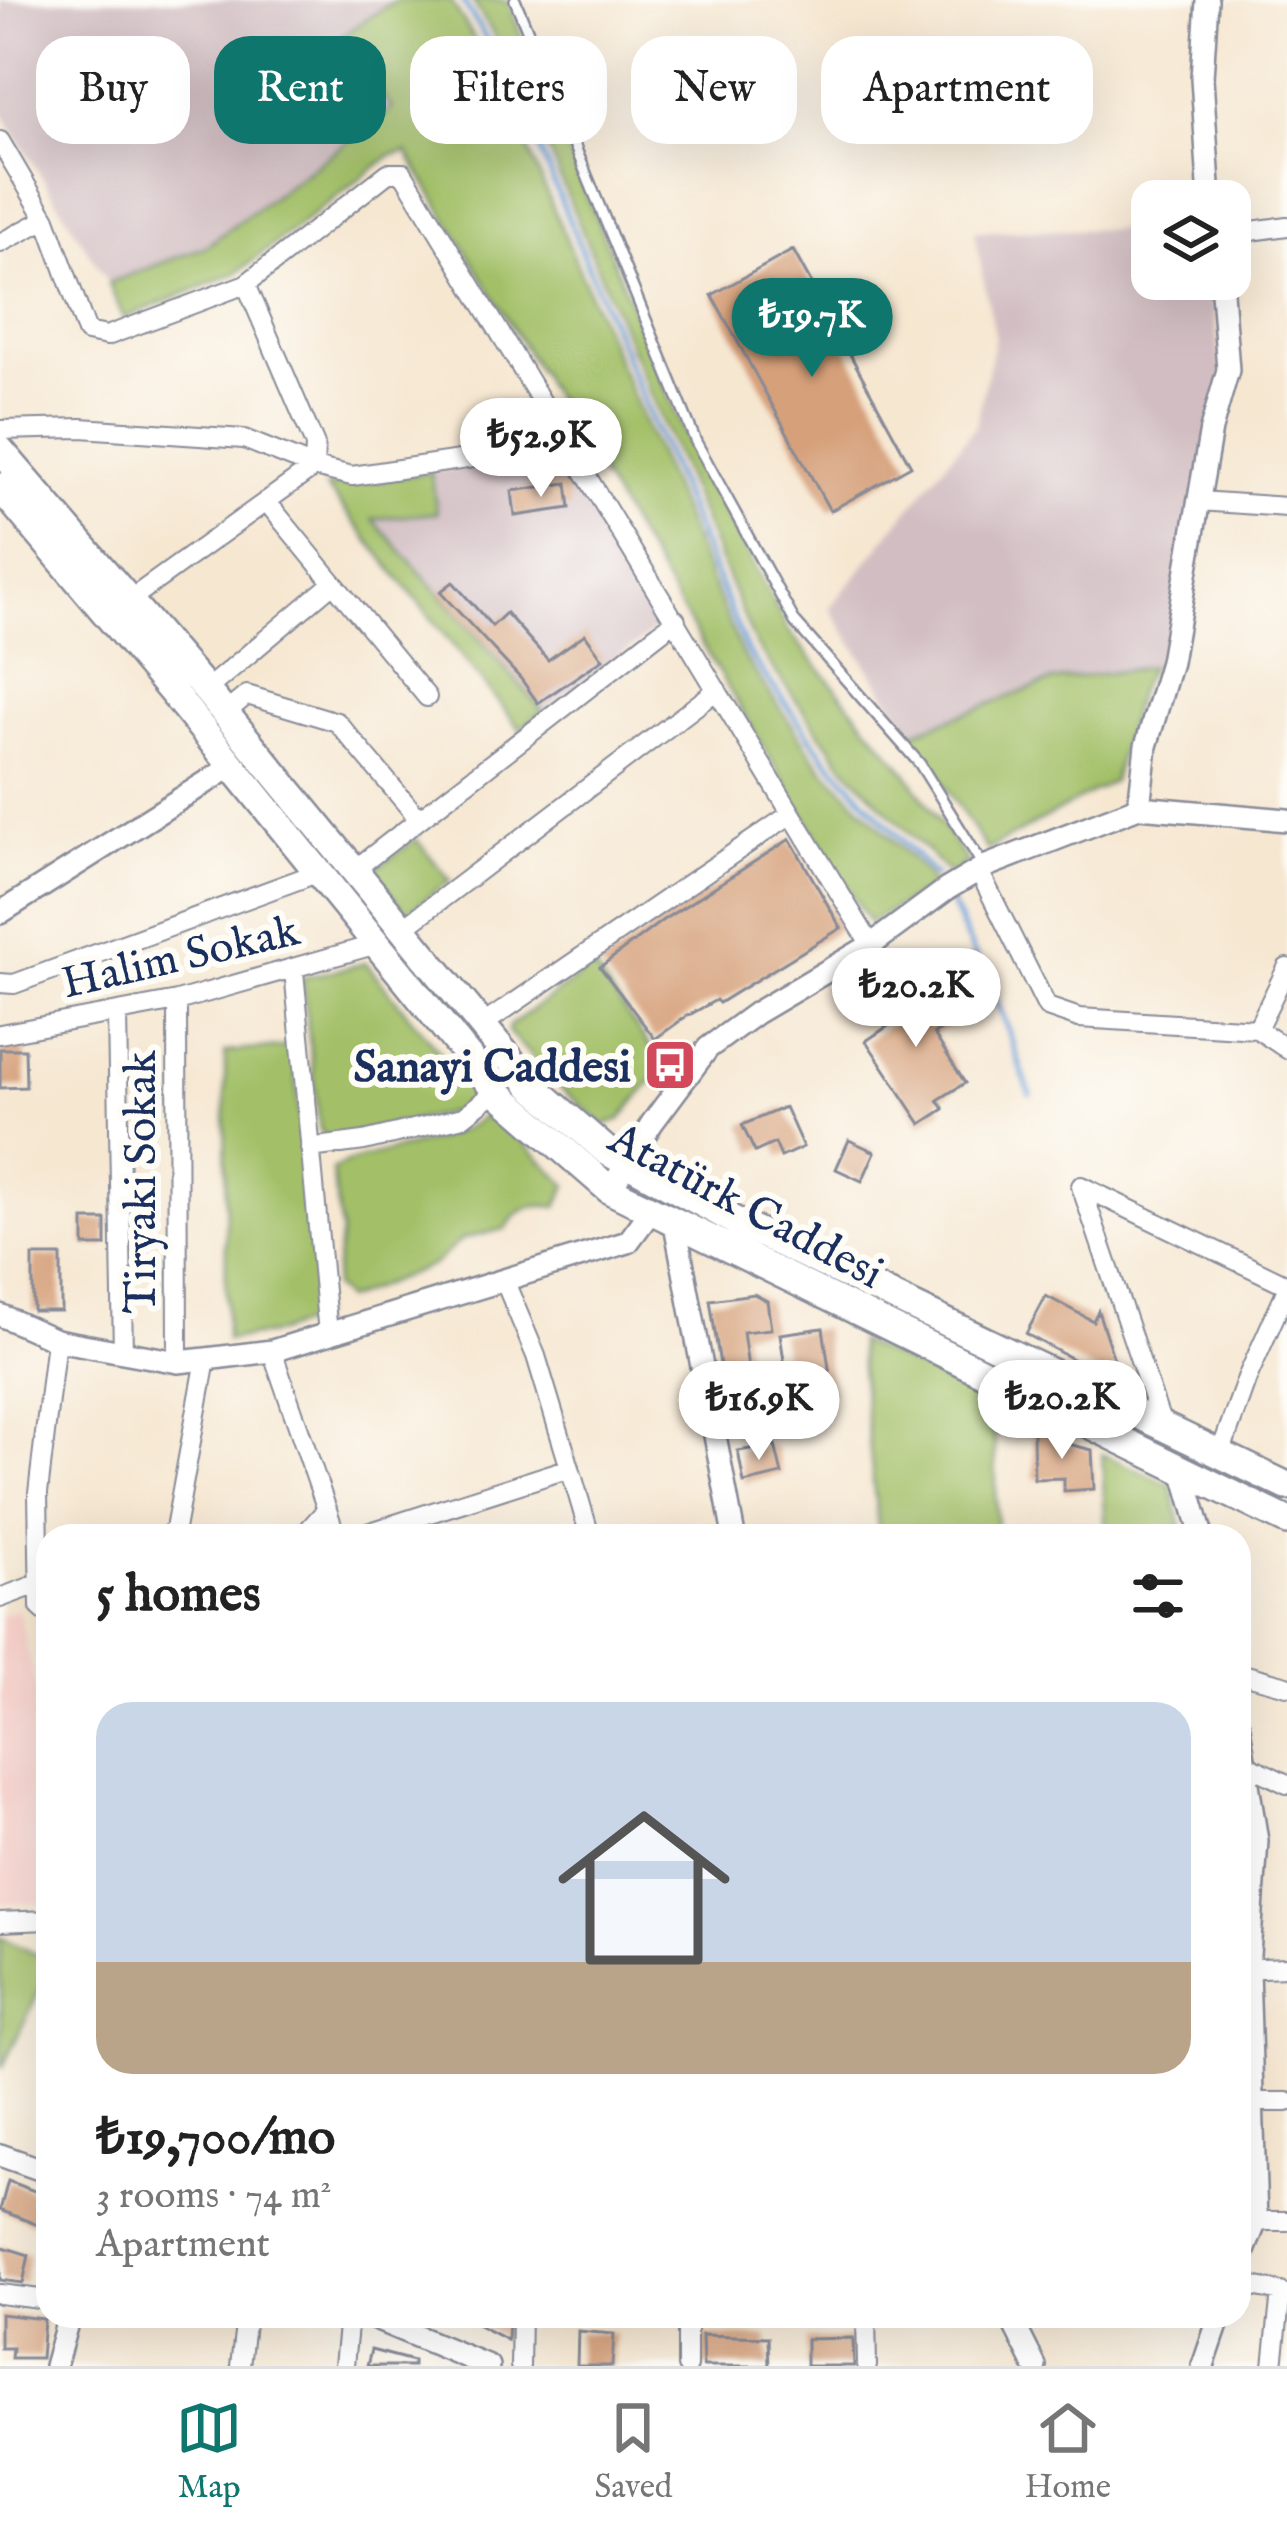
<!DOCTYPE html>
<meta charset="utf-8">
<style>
:root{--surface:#fff;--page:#f6f6f6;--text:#222;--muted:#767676;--line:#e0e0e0;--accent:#0f766e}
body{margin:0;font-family:"IM FELL English",serif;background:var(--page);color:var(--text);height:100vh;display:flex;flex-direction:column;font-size:45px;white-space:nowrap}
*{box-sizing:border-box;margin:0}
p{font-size:39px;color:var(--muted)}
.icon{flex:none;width:66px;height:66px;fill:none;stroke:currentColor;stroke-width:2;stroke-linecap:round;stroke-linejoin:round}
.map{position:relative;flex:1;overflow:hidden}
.side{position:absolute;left:36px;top:1524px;width:1215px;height:804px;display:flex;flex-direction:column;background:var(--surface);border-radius:36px;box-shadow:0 12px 48px #0002}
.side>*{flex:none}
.banner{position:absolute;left:36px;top:36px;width:1215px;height:108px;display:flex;gap:24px}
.buttons{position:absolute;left:1131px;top:180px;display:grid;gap:24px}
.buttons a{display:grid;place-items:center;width:120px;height:120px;border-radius:24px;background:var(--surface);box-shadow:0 12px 48px #0002;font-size:60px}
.price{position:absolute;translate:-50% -102px;padding:0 27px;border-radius:42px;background:#fff;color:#222;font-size:39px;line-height:78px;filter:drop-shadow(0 3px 6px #0008)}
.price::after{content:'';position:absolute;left:50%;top:72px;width:36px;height:27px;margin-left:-18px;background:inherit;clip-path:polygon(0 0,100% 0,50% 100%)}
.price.active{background:var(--accent);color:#fff}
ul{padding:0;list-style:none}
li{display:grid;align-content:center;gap:24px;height:636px;padding:0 60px}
li span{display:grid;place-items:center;height:372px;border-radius:36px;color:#555}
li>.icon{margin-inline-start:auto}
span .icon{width:216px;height:216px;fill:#fffc;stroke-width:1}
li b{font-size:51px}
h2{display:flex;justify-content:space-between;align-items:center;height:144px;padding:0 60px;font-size:51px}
.tag{padding:0 42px;border-radius:36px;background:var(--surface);box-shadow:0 12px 48px #0002;font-size:42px;line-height:108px}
.tag.active{background:var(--accent);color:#fff}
.menu{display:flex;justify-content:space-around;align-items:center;height:168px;border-top:3px solid var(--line);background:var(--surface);font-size:33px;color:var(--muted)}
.menu a{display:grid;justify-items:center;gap:6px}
.menu .active{color:var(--accent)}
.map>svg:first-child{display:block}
.built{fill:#f7d0ca}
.industrial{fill:#d2bec2}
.green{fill:#a3c068;stroke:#5f7863;stroke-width:3}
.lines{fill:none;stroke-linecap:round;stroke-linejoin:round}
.stream{stroke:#6b9fd7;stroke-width:6}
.building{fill:#d6a07a}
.service-casing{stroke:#888b98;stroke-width:14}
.minor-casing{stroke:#888b98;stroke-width:22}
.tertiary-casing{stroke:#888b98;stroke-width:26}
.primary-casing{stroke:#888b98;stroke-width:32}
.service{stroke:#fff;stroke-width:9}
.minor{stroke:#fff;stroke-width:18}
.tertiary{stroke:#fff;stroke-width:21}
.primary{stroke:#fff;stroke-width:27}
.labels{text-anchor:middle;stroke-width:12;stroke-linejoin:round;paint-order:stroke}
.street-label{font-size:45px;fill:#1b2f5e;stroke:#fdfcf7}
.poi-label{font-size:45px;font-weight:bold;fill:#1b2f5e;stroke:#fdfcf7;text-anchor:end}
</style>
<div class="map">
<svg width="1287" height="2366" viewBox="0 0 1287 2366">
<rect width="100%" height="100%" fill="#fdfcf7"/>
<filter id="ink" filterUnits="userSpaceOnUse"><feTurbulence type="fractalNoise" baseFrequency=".00833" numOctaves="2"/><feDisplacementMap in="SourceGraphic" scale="24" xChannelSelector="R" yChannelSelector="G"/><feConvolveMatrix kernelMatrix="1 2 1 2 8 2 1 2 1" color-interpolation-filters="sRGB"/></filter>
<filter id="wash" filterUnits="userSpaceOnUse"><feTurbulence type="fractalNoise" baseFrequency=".004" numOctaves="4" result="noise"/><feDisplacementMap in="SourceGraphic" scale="48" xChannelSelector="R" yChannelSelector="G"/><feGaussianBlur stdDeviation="2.7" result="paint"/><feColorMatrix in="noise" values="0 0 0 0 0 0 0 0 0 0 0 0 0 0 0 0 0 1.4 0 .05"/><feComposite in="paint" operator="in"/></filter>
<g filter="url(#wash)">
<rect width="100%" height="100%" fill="#f6e7d1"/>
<path class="built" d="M18,1610L48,1738V1903L0,1904V1616Z"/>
<path class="industrial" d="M0,0H396L341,36L393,109L205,247L108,283L0,110Z
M1152,229V279H1210L1223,384L1161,666L1052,681L911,733L830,608L976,425L995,336L974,231Z
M559,455L665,623L543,711L372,518L437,513L431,472Z"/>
<path class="green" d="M396,0H450L496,73L742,654L821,766L927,875L933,886L869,923L407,152L391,155L237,273L124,318L108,283L205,247L392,109L341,36Z
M472,0H507L686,438L790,633L906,772L968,863L949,874L845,767L755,644L513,66Z
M431,472L437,513L373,519L543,711L520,729L326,487Z
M1151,667L1138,690L1113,781L987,850L911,733L1052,681Z
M416,839L450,880L407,913L374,870Z
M366,963L475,1096L461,1110L330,1139L320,1130L302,978Z
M593,967L664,1066L620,1120L604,1125L557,1085L508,1031L509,1026Z
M293,1046L319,1318L277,1333L226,1340L225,1052Z
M486,1113L495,1115L567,1185L557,1207C532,1203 519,1208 505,1229L462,1239L433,1265L345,1300L333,1287L341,1232L332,1170C373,1147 454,1147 486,1113Z
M858,1341L994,1403L997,1536H879Z
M1102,1454L1171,1485L1184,1536H1106Z
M0,1937L48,1960V1973L2,2068Z"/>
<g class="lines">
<path class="stream" d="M462,0L509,75L747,651L826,758L935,876
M952,906L1003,1016L1030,1094"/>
</g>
<g id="blocks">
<path class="building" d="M793,250L911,466L830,511L712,295Z
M567,483L570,508L515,516L512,491Z
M453,582L492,626L506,613L548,660L585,634L603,659L538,703L521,679L440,592Z
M790,839L841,928L719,1003L716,1000L684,1018L655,1039L600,967L663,920Z
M900,975L919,1005L936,994L953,1022L934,1034L965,1083L938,1100L944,1109L921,1124L866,1041L897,1020L878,989Z
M0,1049H25L26,1087L0,1088Z
M785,1107L803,1147L781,1157L775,1143L755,1152L742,1125Z
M849,1140L875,1152L862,1181L836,1169Z
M84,1220H106V1246H84Z
M33,1256H61V1311H33Z
M754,1294L767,1301L771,1329L743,1332L748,1368L721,1371L710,1300Z
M1046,1296L1093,1321L1098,1311L1117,1369L1111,1380L1026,1334Z
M823,1328L833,1394L790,1400L780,1334Z
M1045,1430L1068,1444L1092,1450L1094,1489L1064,1491V1478L1034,1479L1033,1431Z
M775,1445L782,1474L744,1483L738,1451Z
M8,2181L48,2196V2229L0,2210Z
M0,2246L29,2255L23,2283L0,2280Z
M0,2314L44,2319L41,2358H11L12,2348H0Z
M461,2316H508L507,2340Z
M578,2331L614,2334L612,2366H577Z
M702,2335L768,2337L769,2366H703Z
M853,2338L854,2366H806V2339Z
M371,2350L413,2361V2366H367Z"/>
</g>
</g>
<g filter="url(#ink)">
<use href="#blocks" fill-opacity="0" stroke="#888b98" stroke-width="3"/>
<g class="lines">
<g class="service-casing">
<path id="service" d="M515,0L696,442L795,622L920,764L984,867"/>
</g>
<g class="minor-casing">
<path id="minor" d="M0,141L46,219L87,332L107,336L246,284L388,173H403L871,945
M1230,234L1287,226
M0,243L46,219
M246,284L315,445L314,467
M0,430L81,428L244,439L314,467L352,476L568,444
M266,501L427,697
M1199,501L1287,507
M128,601L314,467
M206,690L333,583
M225,713L247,695L337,722L419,819
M984,867L980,873L1047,1007L1079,1018L1257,1029L1287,1049
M354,870L676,620
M402,929L717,690
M294,971L328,1334
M0,983L14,984L306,877L316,869
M177,1001L178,1362
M117,1015L123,1353
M482,1025L791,814
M1257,1029L1287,968
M0,1034L177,1001L377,944
M310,1148L364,1141L463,1117L496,1091
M272,1351L336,1536
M1162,1425L1081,1186L1287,1285
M1220,1454L1247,1378L1287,1289
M570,1468L590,1536
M167,1536L175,1529L206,1359
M303,1536L327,1509
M358,1536L570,1468L536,1356L505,1282
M0,1598L46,1581
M48,1614L40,1607L38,1493L56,1340
M1239,1673L1287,1686
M1246,1764L1287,1784
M0,1922L48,1920
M1239,1969L1287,1967
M1239,2102H1287
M1256,2221H1287
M1239,2283L1281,2292L1273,2366
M0,2294L48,2300
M687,2316V2366
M866,2316L867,2366
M240,2366L246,2316
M344,2366L349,2316
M520,2366L521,2316"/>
</g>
<g class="tertiary-casing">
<path id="tertiary" d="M1207,0L1202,78L1210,201
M1139,807L1146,746L1171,662L1211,429L1228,370L1221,279
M0,913L232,766
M610,1190L652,1123L708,1048L756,1013L871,945L947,889L984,867L1139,807L1287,820
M675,1224L734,1536
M0,1315L56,1340L178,1362L206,1359L272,1351L628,1242L651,1211
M1183,1470L1202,1536
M1239,1727L1257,1841L1248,1969L1256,2221L1239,2264
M0,2155L48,2172
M368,2316L488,2366
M1010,2316L1035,2366
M55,2366L69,2316
M1203,2366L1220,2316"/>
</g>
<g class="primary-casing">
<path id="primary" d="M0,450L206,690L531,1085L608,1152L735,1221L1287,1486
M0,487L173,693L496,1091L610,1190L1287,1521"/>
</g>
<use href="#service" class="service"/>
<use href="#minor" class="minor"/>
<use href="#tertiary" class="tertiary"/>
<use href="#primary" class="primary"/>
</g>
</g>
<defs>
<g id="bus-square" transform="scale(2.7)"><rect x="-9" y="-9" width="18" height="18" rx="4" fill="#d1495b" stroke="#fdfcf7"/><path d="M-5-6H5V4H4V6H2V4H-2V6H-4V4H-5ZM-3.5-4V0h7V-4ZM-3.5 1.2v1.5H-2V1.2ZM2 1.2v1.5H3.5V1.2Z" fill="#fff"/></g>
</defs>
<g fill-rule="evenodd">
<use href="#bus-square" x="670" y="1065"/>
</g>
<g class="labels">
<g class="street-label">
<text transform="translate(180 955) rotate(-13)" y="16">Halim Sokak</text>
<text transform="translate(139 1182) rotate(-90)" y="16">Tiryaki Sokak</text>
<text transform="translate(747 1204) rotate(28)" y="16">Atatürk Caddesi</text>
</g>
<g class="poi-label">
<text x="631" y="1081">Sanayi Caddesi</text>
</g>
</g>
</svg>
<div class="buttons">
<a><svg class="icon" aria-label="layers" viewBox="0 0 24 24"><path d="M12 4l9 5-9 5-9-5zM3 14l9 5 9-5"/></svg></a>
</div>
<b class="price active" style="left:812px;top:380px">₺19.7K</b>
<b class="price" style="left:541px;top:500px">₺52.9K</b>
<b class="price" style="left:916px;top:1050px">₺20.2K</b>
<b class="price" style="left:1062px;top:1462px">₺20.2K</b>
<b class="price" style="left:759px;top:1463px">₺16.9K</b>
<div class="banner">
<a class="tag">Buy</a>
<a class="tag active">Rent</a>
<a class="tag">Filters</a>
<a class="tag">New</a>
<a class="tag">Apartment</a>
</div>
<section class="side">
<h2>5 homes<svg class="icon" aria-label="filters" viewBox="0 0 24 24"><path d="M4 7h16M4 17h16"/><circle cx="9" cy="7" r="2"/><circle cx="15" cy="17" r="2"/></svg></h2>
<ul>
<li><span style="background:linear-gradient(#c9d6e8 70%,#b9a48a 0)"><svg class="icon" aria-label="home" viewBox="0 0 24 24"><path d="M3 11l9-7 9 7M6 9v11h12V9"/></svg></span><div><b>₺19,700/mo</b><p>3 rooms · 74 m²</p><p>Apartment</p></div></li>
</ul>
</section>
</div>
<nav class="menu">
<a class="active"><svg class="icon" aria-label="map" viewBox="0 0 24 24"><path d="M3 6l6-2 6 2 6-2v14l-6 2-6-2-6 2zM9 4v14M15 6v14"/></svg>Map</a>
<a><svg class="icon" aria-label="saved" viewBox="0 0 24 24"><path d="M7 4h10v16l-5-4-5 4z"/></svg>Saved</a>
<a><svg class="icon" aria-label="home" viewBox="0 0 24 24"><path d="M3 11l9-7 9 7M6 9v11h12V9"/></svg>Home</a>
</nav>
